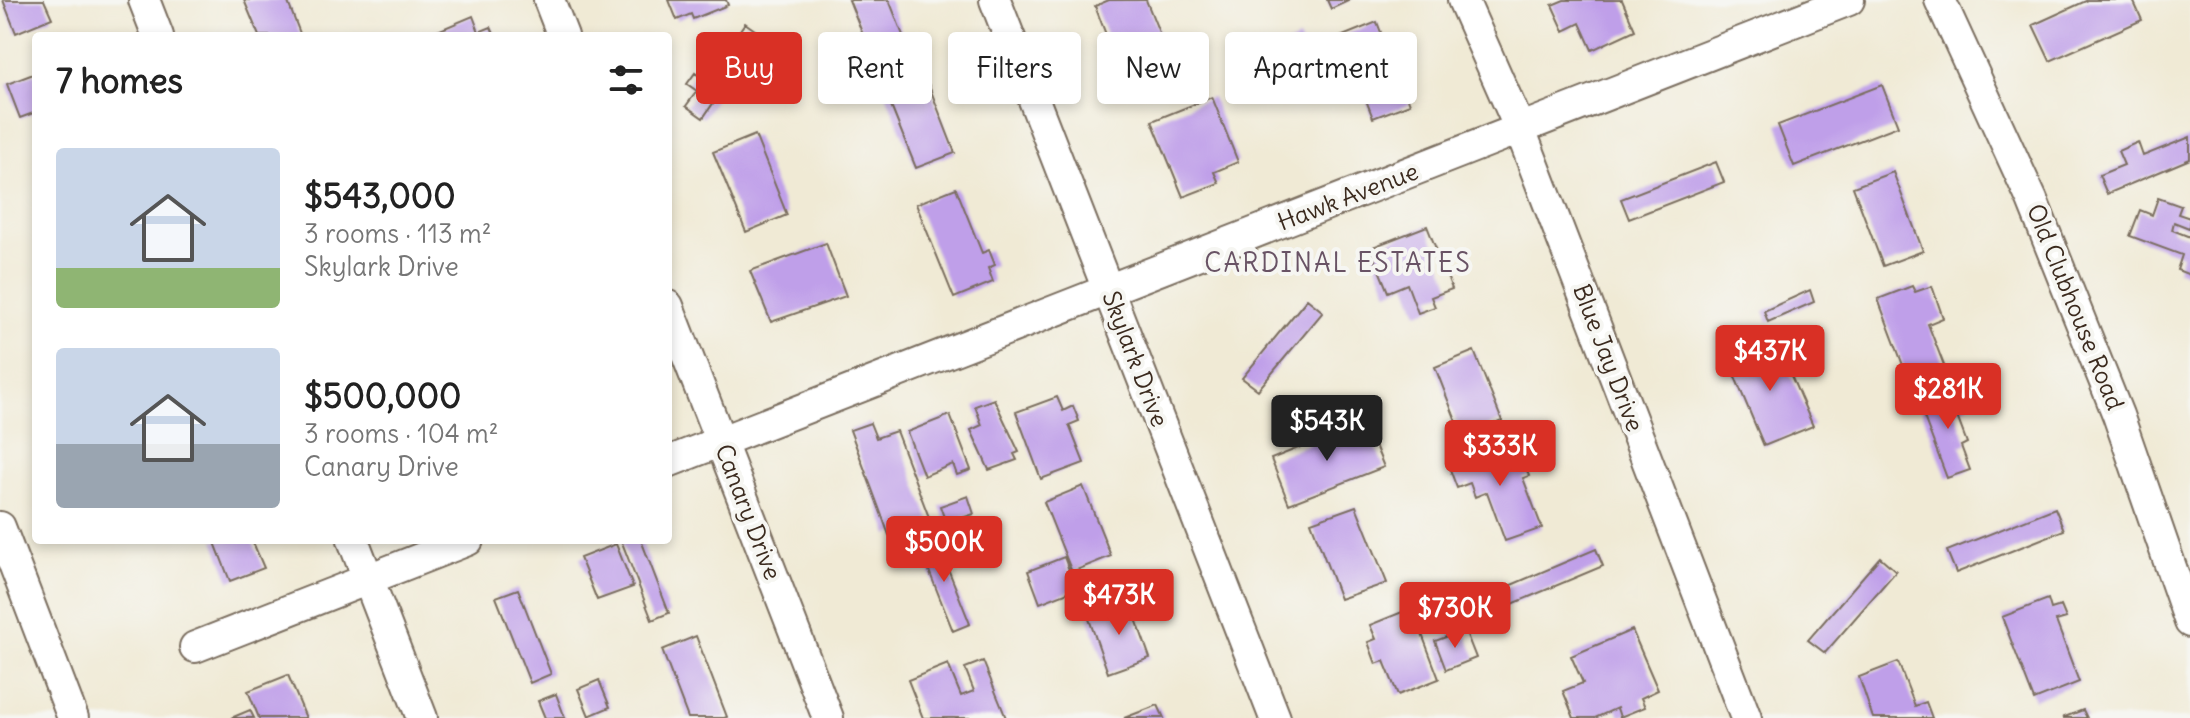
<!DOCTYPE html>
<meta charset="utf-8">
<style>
:root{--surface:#fff;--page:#f2f2f2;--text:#222;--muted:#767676;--accent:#d93025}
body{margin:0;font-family:Delius,sans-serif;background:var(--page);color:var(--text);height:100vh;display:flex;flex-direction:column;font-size:30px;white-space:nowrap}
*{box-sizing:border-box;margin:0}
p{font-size:26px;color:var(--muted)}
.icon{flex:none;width:44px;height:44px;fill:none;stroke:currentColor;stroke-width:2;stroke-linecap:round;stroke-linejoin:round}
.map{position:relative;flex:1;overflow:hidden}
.drawer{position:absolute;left:32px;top:32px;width:640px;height:512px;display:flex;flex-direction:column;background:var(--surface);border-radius:8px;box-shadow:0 4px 12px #0003}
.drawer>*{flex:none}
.top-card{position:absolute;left:696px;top:32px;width:760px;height:72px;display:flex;gap:16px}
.price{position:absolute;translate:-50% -68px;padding:0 18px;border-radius:8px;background:var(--accent);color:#fff;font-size:26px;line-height:52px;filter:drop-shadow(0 2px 4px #0008)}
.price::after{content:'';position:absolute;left:50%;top:48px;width:24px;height:18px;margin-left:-12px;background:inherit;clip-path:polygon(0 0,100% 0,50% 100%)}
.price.on{background:#222;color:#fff}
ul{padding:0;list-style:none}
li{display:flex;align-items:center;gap:24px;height:200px;padding:0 24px}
li span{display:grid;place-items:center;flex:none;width:224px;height:160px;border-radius:8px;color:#555}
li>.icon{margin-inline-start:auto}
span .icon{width:96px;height:96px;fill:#fffc;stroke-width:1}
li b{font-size:34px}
h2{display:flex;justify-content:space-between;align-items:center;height:96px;padding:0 24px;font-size:34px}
.tag{padding:0 28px;border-radius:8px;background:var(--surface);box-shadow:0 4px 12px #0003;font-size:28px;line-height:72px}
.tag.on{background:var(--accent);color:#fff}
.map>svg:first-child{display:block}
.building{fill:#bf9fe9}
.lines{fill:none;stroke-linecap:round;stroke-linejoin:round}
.minor-casing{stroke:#7a6d5e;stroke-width:34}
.minor{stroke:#fff;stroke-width:30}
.labels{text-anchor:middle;stroke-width:8;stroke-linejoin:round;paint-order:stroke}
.street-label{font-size:24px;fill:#3b2a1e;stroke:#f6f6f2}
.neighbourhood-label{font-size:26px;letter-spacing:2px;fill:#695365;stroke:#f6f6f2}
</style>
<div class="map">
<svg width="2190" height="718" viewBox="0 0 2190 718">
<rect width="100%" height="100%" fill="#f6f6f2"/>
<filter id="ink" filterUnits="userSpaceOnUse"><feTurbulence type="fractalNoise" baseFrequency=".0125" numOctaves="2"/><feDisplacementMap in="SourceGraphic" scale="16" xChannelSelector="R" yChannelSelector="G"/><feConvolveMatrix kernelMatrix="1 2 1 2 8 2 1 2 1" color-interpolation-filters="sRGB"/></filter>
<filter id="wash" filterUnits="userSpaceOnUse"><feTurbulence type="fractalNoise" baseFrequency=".006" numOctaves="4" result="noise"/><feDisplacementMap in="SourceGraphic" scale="32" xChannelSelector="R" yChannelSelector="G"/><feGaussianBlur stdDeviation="1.8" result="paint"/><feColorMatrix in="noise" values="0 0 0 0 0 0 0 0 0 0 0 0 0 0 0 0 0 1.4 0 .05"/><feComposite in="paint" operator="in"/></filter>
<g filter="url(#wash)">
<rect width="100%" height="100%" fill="#f0ead5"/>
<g id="blocks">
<path class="building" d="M3,0H44L52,18L16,33Z
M244,0H287L301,36H259Z
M669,0H726L728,5L693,19L691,14L677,20Z
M849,0H889L904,38L870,52Z
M1109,0H1146L1174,70L1127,89L1095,6Z
M1327,0H1350L1331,9Z
M1564,0H1622L1635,30L1592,50L1580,23L1564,31L1552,5Z
M2088,0H2133L2142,20L2050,61L2033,25Z
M473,16L479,32L491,27L495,36H436L435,32Z
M1377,22L1385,43L1394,39L1403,63L1395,65L1410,104L1373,118L1364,95L1351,100L1331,58L1346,52L1340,37Z
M745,23L762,35L744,60L755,67L740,88L729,80L703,118L686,106L697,91L687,84L695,73L705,80Z
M1299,39L1306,53L1278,66L1271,52Z
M36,73V112L20,118L7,84Z
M924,73L955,153L916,168L884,89Z
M1882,85L1898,126L1794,166L1778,125Z
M1212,97L1238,162L1214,172L1219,183L1183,197L1152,121Z
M755,135L787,215L746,232L713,152Z
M2190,137V159L2107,194L2099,175L2124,165L2118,151L2138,142L2143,156Z
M1716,162L1724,182L1629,219L1621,199Z
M1893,172L1923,251L1883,266L1853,187Z
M956,188L982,253L989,250L995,265L988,268L993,282L954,298L916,204Z
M2158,198L2181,206L2178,214L2190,218L2189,228L2174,222L2172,230L2190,237V275L2177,270L2182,255L2130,236L2140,210L2152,215Z
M1427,226L1452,289L1431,297L1435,307L1418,313L1407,284L1388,292L1370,248Z
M826,243L846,296L771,322L750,271Z
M1912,286L1915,292L1932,286L1943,318L1928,324L1945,368L1909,381L1878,299Z
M1810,290L1814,302L1768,322L1764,311Z
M1307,299L1323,312L1258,390L1242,378Z
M1775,339L1813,426L1764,446L1728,360Z
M1474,351L1502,421L1462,436L1435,367Z
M1962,388L1969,405L1955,411L1967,443L1961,446L1970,470L1947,478L1921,409L1936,403L1935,399Z
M1057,397L1063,411L1073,406L1079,421L1069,425L1084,463L1041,479L1016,412Z
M994,399L1019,452L1014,454L1017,460L989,470L971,430L982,425L975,406Z
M950,415L971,470L957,475L953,464L924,476L907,432Z
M1365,421L1384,467L1289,504L1271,459Z
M870,423L876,438L896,431L930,520L889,535L850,430Z
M1509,441L1516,460L1522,458L1529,476L1523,478L1542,528L1505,541L1487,492L1475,497L1470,483L1457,488L1448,464Z
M1083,486L1111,556L1072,572L1044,502Z
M968,496L974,514L946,523L940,506Z
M1356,506L1387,583L1340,599L1311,522Z
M2055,508L2064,530L1956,573L1947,551Z
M935,536L970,624L953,631L918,543Z
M214,540H252L264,568L230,581Z
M621,540H641L669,613L652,620Z
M616,544L633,587L597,600L580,558Z
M1596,549L1603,566L1498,610L1490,594Z
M1064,557L1076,589L1040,603L1028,571Z
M1880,557L1896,571L1825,653L1808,640Z
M518,589L551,674L530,683L496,597Z
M2048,599L2051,609L2061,606L2066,618L2056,621L2079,682L2034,700L2002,617Z
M1130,602L1150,658L1108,673L1088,616Z
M1412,608L1439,679L1398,695L1384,661L1376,664L1368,642L1376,639L1370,625Z
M1465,630L1476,658L1446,670L1435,641Z
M1632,630L1658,690L1641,698L1645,707L1620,717L1617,708L1595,718H1574L1563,691L1583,683L1571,656Z
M696,636L727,717L724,718H688L662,650Z
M983,661L1006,718H923L908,680L948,664L961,696L974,691L965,668Z
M1898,662L1915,706L1926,702L1932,718H1873L1859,677Z
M288,675L306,718H259L248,691Z
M599,680L610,707L589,716L578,689Z
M556,694L565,718H545L538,701Z
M1158,705L1164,718H1124Z
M250,710L254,718H231Z
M2083,710L2087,718H2062Z"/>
</g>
</g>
<g filter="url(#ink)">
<use href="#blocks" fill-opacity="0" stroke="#7a6d5e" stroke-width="2"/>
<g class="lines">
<g class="minor-casing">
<path id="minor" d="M144,0L158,36
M549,0L563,36
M995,0L1275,718
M1463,0L1520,129L1746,718
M1940,0L2032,200L2118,415L2190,622
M668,306L828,718
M668,462L1849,0
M0,527L73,718
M353,540L422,718
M195,647L468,540"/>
</g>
<use href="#minor" class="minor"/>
</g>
</g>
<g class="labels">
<g class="street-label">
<text transform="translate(1348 197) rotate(-21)" y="8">Hawk Avenue</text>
<text transform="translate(2075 307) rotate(68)" y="8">Old Clubhouse Road</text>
<text transform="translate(1608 358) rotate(69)" y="8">Blue Jay Drive</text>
<text transform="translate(1135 359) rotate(69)" y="8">Skylark Drive</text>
<text transform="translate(748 512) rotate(69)" y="8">Canary Drive</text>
</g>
<g class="neighbourhood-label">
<text x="1338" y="272">CARDINAL ESTATES</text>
</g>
</g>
</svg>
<b class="price" style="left:1770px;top:393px">$437K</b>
<b class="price" style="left:1948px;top:431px">$281K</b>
<b class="price on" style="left:1327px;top:463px">$543K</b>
<b class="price" style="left:1500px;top:488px">$333K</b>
<b class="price" style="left:944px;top:584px">$500K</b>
<b class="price" style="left:1119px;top:637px">$473K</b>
<b class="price" style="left:1455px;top:650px">$730K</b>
<div class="top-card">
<a class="tag on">Buy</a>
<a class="tag">Rent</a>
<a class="tag">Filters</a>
<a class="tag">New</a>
<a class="tag">Apartment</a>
</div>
<section class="drawer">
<h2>7 homes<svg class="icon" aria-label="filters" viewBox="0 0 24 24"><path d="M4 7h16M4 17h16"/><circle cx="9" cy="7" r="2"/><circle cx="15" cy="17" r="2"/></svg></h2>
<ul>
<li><span style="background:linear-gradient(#c9d6e8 75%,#8fb573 0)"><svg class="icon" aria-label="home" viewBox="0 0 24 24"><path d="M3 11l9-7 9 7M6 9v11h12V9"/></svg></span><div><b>$543,000</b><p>3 rooms · 113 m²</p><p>Skylark Drive</p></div></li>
<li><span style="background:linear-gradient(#c9d6e8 60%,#9aa5b1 0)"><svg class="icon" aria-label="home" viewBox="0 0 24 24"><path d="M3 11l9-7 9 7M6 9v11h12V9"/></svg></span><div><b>$500,000</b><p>3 rooms · 104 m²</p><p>Canary Drive</p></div></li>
</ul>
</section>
</div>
